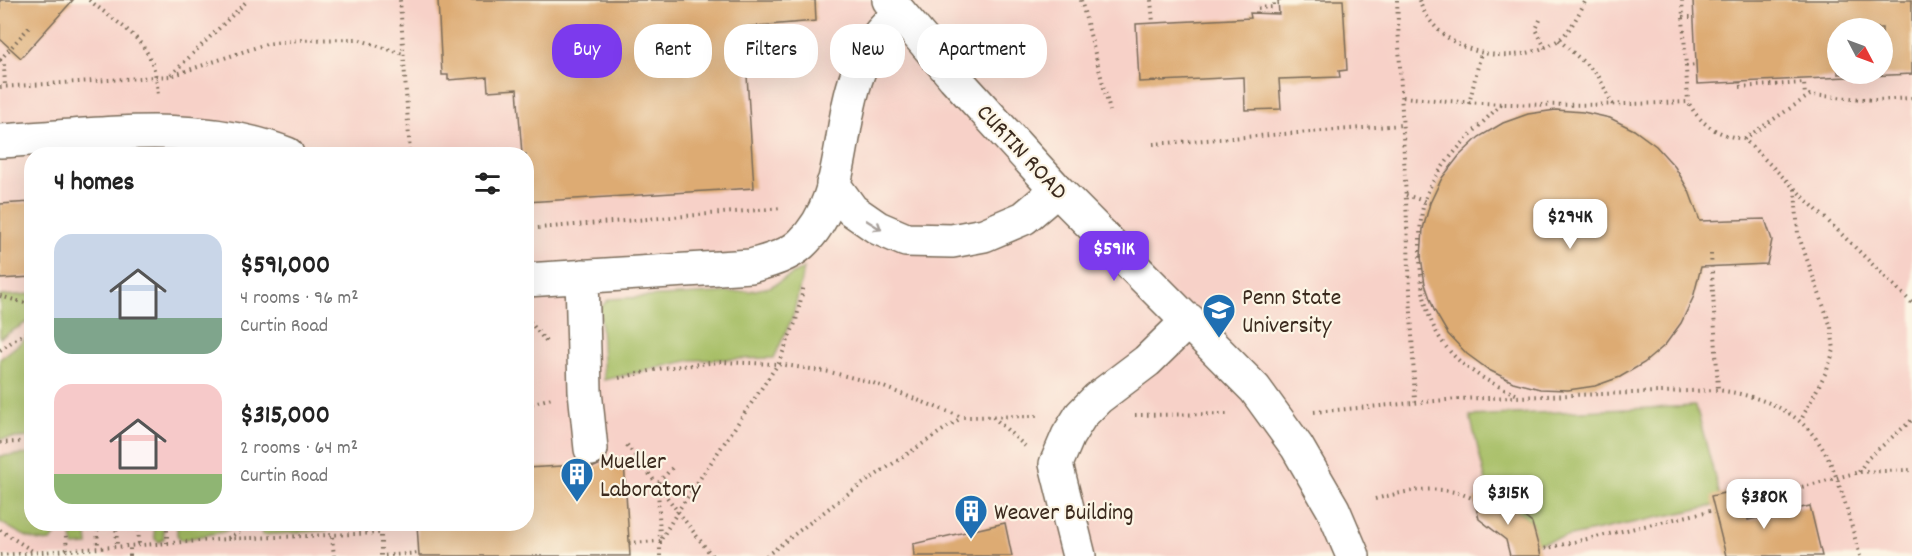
<!DOCTYPE html>
<meta charset="utf-8">
<style>
:root{--surface:#fff;--page:#f6f6f6;--text:#222;--muted:#767676;--accent:#7c3aed}
body{margin:0;font-family:Dekko,sans-serif;background:var(--page);color:var(--text);height:100vh;display:flex;flex-direction:column;font-size:22px;white-space:nowrap}
*{box-sizing:border-box;margin:0}
p{font-size:20px;color:var(--muted)}
.icon{flex:none;width:33px;height:33px;fill:none;stroke:currentColor;stroke-width:2;stroke-linecap:round;stroke-linejoin:round}
.map{position:relative;flex:1;overflow:hidden}
.sheet{position:absolute;left:24px;top:147px;width:510px;height:384px;display:flex;flex-direction:column;background:var(--surface);border-radius:24px;box-shadow:0 6px 24px #0002}
.sheet>*{flex:none}
.hud{position:absolute;left:552px;top:24px;width:570px;height:54px;display:flex;gap:12px}
.needle{width:39px;rotate:131deg}
.controls{position:absolute;left:1827px;top:18px;display:grid;gap:12px}
.controls a{display:grid;place-items:center;width:66px;height:66px;border-radius:50%;background:var(--surface);box-shadow:0 6px 24px #0002;font-size:30px}
.price{position:absolute;translate:-50% -51px;padding:0 14px;border-radius:12px;background:#fff;color:#222;font-size:20px;line-height:39px;filter:drop-shadow(0 2px 3px #0008)}
.price::after{content:'';position:absolute;left:50%;top:36px;width:18px;height:14px;margin-left:-9px;background:inherit;clip-path:polygon(0 0,100% 0,50% 100%)}
.price.selected{background:var(--accent);color:#fff}
ul{padding:0;list-style:none}
li{display:flex;align-items:center;gap:18px;height:150px;padding:0 30px}
li span{display:grid;place-items:center;flex:none;width:168px;height:120px;border-radius:18px;color:#555}
li>.icon{margin-inline-start:auto}
span .icon{width:72px;height:72px;fill:#fffc;stroke-width:1}
li b{font-size:26px}
h2{display:flex;justify-content:space-between;align-items:center;height:72px;padding:0 30px;font-size:26px}
.pill{padding:0 21px;border-radius:24px;background:var(--surface);box-shadow:0 6px 24px #0002;font-size:21px;line-height:54px}
.pill.selected{background:var(--accent);color:#fff}
.map>svg:first-child{display:block}
.built{fill:#f7d1c8;fill-rule:evenodd}
.green{fill:#a5bd63;stroke:#707440;stroke-width:1.5}
.building{fill:#ddab73;fill-rule:evenodd}
.lines{fill:none;stroke-linecap:round;stroke-linejoin:round}
.minor-casing{stroke:#7a6b59;stroke-width:36}
.path{stroke:#7a6b59;stroke-width:4;stroke-dasharray:1.5 4.5;stroke-linecap:butt}
.minor{stroke:#fff;stroke-width:33}
.oneway{stroke:#a79f9a}
.labels{text-anchor:middle;stroke-width:4.5;stroke-linejoin:round;paint-order:stroke}
.street-label{font-size:24px;fill:#3b2a1e;stroke:#fcf5e5}
.poi-label{font-size:24px;fill:#3b2a1e;stroke:#fcf5e5;text-anchor:start}
</style>
<div class="map">
<svg width="1912" height="556" viewBox="0 0 1912 556">
<rect width="100%" height="100%" fill="#fcf5e5"/>
<filter id="ink" filterUnits="userSpaceOnUse"><feTurbulence type="fractalNoise" baseFrequency=".0167" numOctaves="2"/><feDisplacementMap in="SourceGraphic" scale="12" xChannelSelector="R" yChannelSelector="G"/><feConvolveMatrix kernelMatrix="1 2 1 2 8 2 1 2 1" color-interpolation-filters="sRGB"/></filter>
<filter id="wash" filterUnits="userSpaceOnUse"><feTurbulence type="fractalNoise" baseFrequency=".008" numOctaves="4" result="noise"/><feDisplacementMap in="SourceGraphic" scale="24" xChannelSelector="R" yChannelSelector="G"/><feGaussianBlur stdDeviation="1.35" result="paint"/><feColorMatrix in="noise" values="0 0 0 0 0 0 0 0 0 0 0 0 0 0 0 0 0 1.4 0 .05"/><feComposite in="paint" operator="in"/></filter>
<g filter="url(#wash)">
<rect width="100%" height="100%" fill="#f0e4c6"/>
<path class="built" d="M0,0H1912V556H0ZM1838,28H1882V74H1838ZM32,154H526V524H32Z"/>
<path class="green" d="M804,268L793,316L774,358L691,360L604,380L600,308L609,299L750,291L770,287Z
M31,294V320L0,338V296Z
M28,337L32,340L31,437L0,439V359Z
M1696,406L1722,504L1537,543L1532,523L1488,490L1470,416Z
M31,454L32,524H57V533L51,541C34,544 14,530 0,522V456Z
M71,524H86L88,545L73,546Z
M153,524H163L164,539L159,542L155,539Z
M177,524H242L223,532L181,540L177,535Z
M270,524H374L375,527L262,535L261,530Z"/>
<g id="blocks">
<path class="building" d="M0,0H73L21,58L0,39Z
M438,0H815L816,21L744,27L754,188L526,202V154H522L517,89L488,91L487,77L448,80V75H442Z
M1278,0H1343L1347,70L1339,71L1340,77L1279,79L1281,109L1245,110L1244,77L1139,82L1136,24L1251,18L1250,13L1279,14Z
M1693,0H1912V74L1697,84ZM1838,28H1882V74H1838Z
M1556,110L1583,112L1610,118L1634,130L1656,146L1675,167L1689,191L1700,221L1765,219L1772,240L1767,264L1701,267L1693,298L1681,323L1665,345L1644,363L1620,377L1595,386L1568,390L1540,389L1513,382L1489,370L1467,354L1448,334L1434,310L1425,284L1421,257L1423,229L1430,203L1442,178L1459,156L1479,137L1503,123L1528,114Z
M32,202V277L0,279V204Z
M624,462L630,556H419L417,524H526V468L581,465L592,468L603,463Z
M1741,489L1748,520L1810,506L1822,556H1726L1711,496Z
M1495,494L1532,523L1541,556H1510L1506,540L1479,519L1474,499Z
M1005,523L1012,556H914L913,544Z"/>
</g>
</g>
<g filter="url(#ink)">
<use href="#blocks" fill-opacity="0" stroke="#7a6b59" stroke-width="1.5"/>
<g class="lines">
<g class="minor-casing">
<path id="minor" d="M889,0L954,77L1057,190L1255,389L1297,447L1333,509L1353,556
M0,141C94,136 197,118 287,154
M833,184L852,210L878,228L906,240L952,241L984,235L1024,218L1057,190
M582,276L585,391L591,449
M526,280L751,266C768,261 788,256 801,244C863,187 821,76 900,14
M1079,556L1056,464L1068,436L1081,415L1098,398L1147,361L1189,320"/>
</g>
<path class="path" d="M89,0C129,33 156,41 158,98
M400,0L410,154
M1081,0L1110,111
M1151,0L1153,23
M1397,0L1415,402
M1419,0C1438,54 1511,70 1557,41C1570,33 1579,13 1586,0
M1682,0L1688,102
M1257,13V8L1274,7V0
M1683,17H1694
M1540,20L1536,29L1545,48
M1559,40L1598,75L1613,105
M0,60L31,25
M0,60L4,64L5,87
M1686,66L1697,65
M171,75L248,0
M1739,82V87L1804,83L1805,96
M0,87L171,76L266,44L298,40L357,39L403,54
M1403,97C1498,107 1592,106 1688,102C1701,125 1717,135 1744,139L1912,303
M1469,104L1481,53
M1501,104C1477,129 1446,156 1430,187C1420,207 1420,228 1420,249C1420,329 1445,365 1518,395
M1744,139L1810,95L1876,100L1912,98
M1153,144L1402,125
M1795,189L1798,234L1831,327L1834,350L1827,370L1801,420
M1406,195L1430,203
M526,229L783,208
M1711,254L1718,390
M0,296L32,305
M526,317L548,344
M0,350L32,328
M619,378L663,368L719,362L778,364L830,372L873,383L962,417L1040,416
M526,405L552,398
M1314,412L1457,399L1718,390C1827,405 1834,465 1860,556
M1135,415L1229,414
M993,417L1025,446
M0,443L32,441
M627,445L712,556
M1859,472L1867,459L1912,420
M1375,499C1411,490 1440,483 1474,499
M1744,502L1859,472L1912,470
M65,524L67,552
M97,524L98,547
M116,524L117,546
M138,524L139,545
M167,524V543
M381,524V556L419,553
M0,530L34,552
M332,537L334,556
M228,538L252,524
M629,543L660,541L658,483L673,467
M1539,550L1714,510
M0,555L227,539L381,533
M130,556V546
M660,556V541L678,511L778,364L796,321L804,285
M766,556L849,493L961,418"/>
<use href="#minor" class="minor"/>
</g>
<defs><path id="oneway-shaft" d="M-6 0H5M1.5-3L5.5 0L1.5 3" fill="none" stroke-width="1.6" stroke-linecap="round" stroke-linejoin="round" transform="scale(1.5)"/></defs>
<use class="oneway" href="#oneway-shaft" transform="translate(874 225) rotate(32)"/>
</g>
<defs>
<g id="university-pin" transform="scale(1.725)"><path d="M0 17L-7.5 6A9.5 9.5 0 1 1 7.5 6Z" fill="#1f6fb2" stroke="#fcf5e5"/><path d="M0-5L7-2L0 1L-7-2ZM-4 1L0 2.5L4 1V4Q0 6-4 4Z" fill="#fff"/></g>
<g id="building-pin" transform="scale(1.725)"><path d="M0 17L-7.5 6A9.5 9.5 0 1 1 7.5 6Z" fill="#1f6fb2" stroke="#fcf5e5"/><path d="M-4-6H4V6H1V3H-1V6H-4ZM-2.5-4.3h1.7v1.8h-1.7ZM.8-4.3h1.7v1.8H.8ZM-2.5-1h1.7V.8h-1.7ZM.8-1h1.7V.8H.8Z" fill="#fff"/></g>
</defs>
<g fill-rule="evenodd">
<use href="#university-pin" x="1219" y="310"/>
<use href="#building-pin" x="577" y="474"/>
<use href="#building-pin" x="971" y="511"/>
</g>
<g class="labels">
<g class="street-label">
<text transform="translate(1023 151) rotate(47)" y="8">CURTIN ROAD</text>
</g>
<g class="poi-label">
<text x="1242" y="304">Penn State<tspan x="1242" dy="28">University</tspan></text>
<text x="600" y="468">Mueller<tspan x="600" dy="28">Laboratory</tspan></text>
<text x="994" y="519">Weaver Building</text>
</g>
</g>
</svg>
<div class="controls">
<a><svg class="needle" viewBox="-14 -14 28 28"><path d="M0-13l5 13h-10z" fill="#e53935"/><path d="M0 13l5-13h-10z" fill="#767676"/></svg></a>
</div>
<b class="price" style="left:1570px;top:250px">$294K</b>
<b class="price selected" style="left:1114px;top:282px">$591K</b>
<b class="price" style="left:1508px;top:526px">$315K</b>
<b class="price" style="left:1764px;top:530px">$380K</b>
<div class="hud">
<a class="pill selected">Buy</a>
<a class="pill">Rent</a>
<a class="pill">Filters</a>
<a class="pill">New</a>
<a class="pill">Apartment</a>
</div>
<section class="sheet">
<h2>4 homes<svg class="icon" aria-label="filters" viewBox="0 0 24 24"><path d="M4 7h16M4 17h16"/><circle cx="9" cy="7" r="2"/><circle cx="15" cy="17" r="2"/></svg></h2>
<ul>
<li><span style="background:linear-gradient(#c9d6e8 70%,#7fa58c 0)"><svg class="icon" aria-label="home" viewBox="0 0 24 24"><path d="M3 11l9-7 9 7M6 9v11h12V9"/></svg></span><div><b>$591,000</b><p>4 rooms · 96 m²</p><p>Curtin Road</p></div></li>
<li><span style="background:linear-gradient(#f6c9c9 75%,#8fb573 0)"><svg class="icon" aria-label="home" viewBox="0 0 24 24"><path d="M3 11l9-7 9 7M6 9v11h12V9"/></svg></span><div><b>$315,000</b><p>2 rooms · 64 m²</p><p>Curtin Road</p></div></li>
</ul>
</section>
</div>
